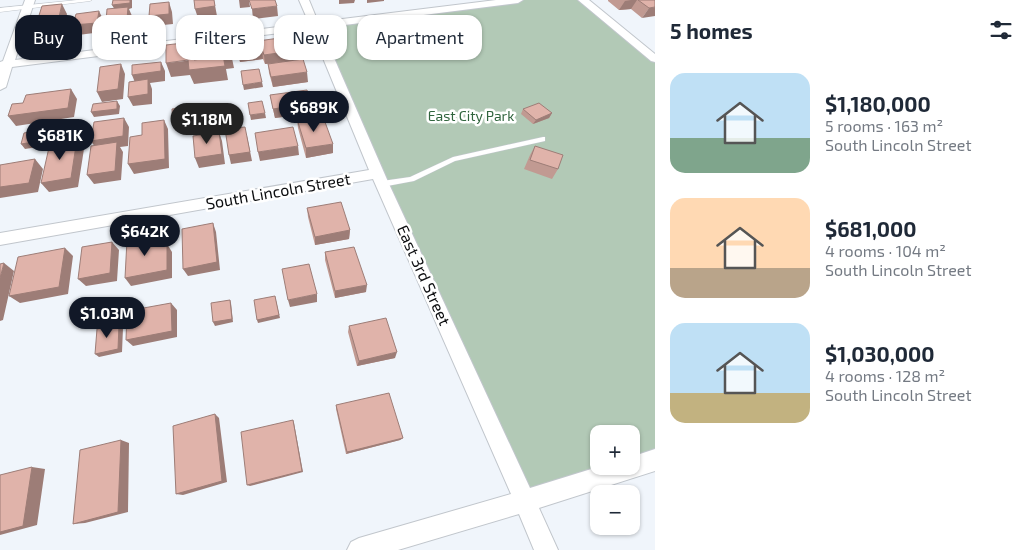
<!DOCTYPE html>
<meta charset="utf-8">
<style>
:root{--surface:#fff;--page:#f2f2f3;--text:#1f2937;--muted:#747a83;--accent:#111827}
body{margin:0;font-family:"Exo 2",sans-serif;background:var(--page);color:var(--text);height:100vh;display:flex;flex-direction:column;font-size:19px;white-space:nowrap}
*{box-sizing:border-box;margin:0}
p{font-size:16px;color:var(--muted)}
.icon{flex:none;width:28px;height:28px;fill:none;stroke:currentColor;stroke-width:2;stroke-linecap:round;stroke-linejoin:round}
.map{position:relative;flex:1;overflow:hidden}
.panel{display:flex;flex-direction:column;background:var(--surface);width:375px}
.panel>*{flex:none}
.guide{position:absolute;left:15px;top:15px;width:475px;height:45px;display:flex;gap:10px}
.buttons{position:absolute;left:590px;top:425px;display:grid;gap:10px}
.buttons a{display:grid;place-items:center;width:50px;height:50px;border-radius:10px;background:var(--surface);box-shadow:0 1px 4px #0004;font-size:25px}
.price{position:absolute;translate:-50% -42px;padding:0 11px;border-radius:18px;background:var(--accent);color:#fff;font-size:16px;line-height:32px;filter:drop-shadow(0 1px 2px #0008)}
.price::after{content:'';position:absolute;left:50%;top:30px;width:15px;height:11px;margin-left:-8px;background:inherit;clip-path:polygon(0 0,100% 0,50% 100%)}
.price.current{background:#222;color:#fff}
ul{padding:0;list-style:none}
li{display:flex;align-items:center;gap:15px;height:125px;padding:0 15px}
li span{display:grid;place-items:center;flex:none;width:140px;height:100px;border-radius:15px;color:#555}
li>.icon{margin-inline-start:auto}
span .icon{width:60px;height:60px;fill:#fffc;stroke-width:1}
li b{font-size:21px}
h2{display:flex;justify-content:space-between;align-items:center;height:60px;padding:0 15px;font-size:21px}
.pill{padding:0 18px;border-radius:15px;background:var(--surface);box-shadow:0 1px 4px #0004;font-size:18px;line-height:45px}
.pill.current{background:var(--accent);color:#fff}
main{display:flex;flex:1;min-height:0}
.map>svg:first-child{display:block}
.green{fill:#b2c9b6;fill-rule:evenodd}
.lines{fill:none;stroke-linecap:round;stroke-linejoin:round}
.service-casing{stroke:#c1c6cc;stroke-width:1}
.minor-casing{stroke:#c1c6cc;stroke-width:2}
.service{fill:#fff;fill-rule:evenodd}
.minor{fill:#fff;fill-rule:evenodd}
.wall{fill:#c19a92}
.shaded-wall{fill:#9d7d77}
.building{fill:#e0b3aa;stroke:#9d7d77}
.labels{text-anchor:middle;stroke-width:5;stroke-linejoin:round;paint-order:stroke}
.far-park-label{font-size:14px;fill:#31653e;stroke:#fff}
.street-label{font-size:16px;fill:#0d0e10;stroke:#fff}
</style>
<main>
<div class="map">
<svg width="655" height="550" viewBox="0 0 655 550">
<rect width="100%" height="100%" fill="#f0f5fb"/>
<path class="green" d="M518,0H583L655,59V460L525,501L314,25ZM599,434H631V466H599Z"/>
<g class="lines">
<g class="service-casing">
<path id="service" d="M77,0H92L90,1L0,12V8Z
M543,137H545V141L455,161L414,181L382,187L378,184L382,181L410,177L453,157Z"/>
</g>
<g class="minor-casing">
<path id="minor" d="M25,0H35L15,60L309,23L299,0H309L318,22L496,0H523L518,3L321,28L389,184L530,488L601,466H631V457L655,449V471L539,508L558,550H534L519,514L398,550H347L351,542L359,538L511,494L373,179L0,245V233L369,170L311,29L12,67L6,87L0,90V62L3,61Z
M578,0H589L655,54V62L651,61Z"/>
</g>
<use href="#service" class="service"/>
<use href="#minor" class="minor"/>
</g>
<path class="wall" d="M608,0H655L642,18L631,9L619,10L608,1Z
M236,44L292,51V60L308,82L273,87L269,73L268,64H265L263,59L240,62Z
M270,95L312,113L275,118Z
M523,109L552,113L549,118L533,124L521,114Z
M297,119L333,153L306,158L298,128Z
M535,146L558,169L552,179L524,169L530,155Z
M307,208L350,230L349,239L315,245L308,217Z
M325,252L366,292L335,298L325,260Z
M349,326L395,358L357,366L348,332Z
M336,405L403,438L400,440L346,454L336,409Z"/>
<path class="shaded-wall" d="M130,0H132V8L129,9L132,16L131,29L110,31L106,22L115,10L112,5Z
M214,0L217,16L198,18L195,9Z
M239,0H249L250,7L240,8Z
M339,0H355L354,3L339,4Z
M367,0H384V1L367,3Z
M631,0H637L631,9L619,10L625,1Z
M169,2L172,12L173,24L153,26L149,16Z
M62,4L67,14L66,18L71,26L69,35L41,38L35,28L59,17Z
M277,6L278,16L253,19L252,9Z
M655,7V16L642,18L649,8Z
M99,11L104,21L102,32L78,35L73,25Z
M228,39L234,68L226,69L228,80L194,84L190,75L171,77L166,63L194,60L192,42L196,56L198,69L223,55Z
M262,49L263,59L240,62L238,52Z
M292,51V61L265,64L264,55Z
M161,62L165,71V81L150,83L152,89V104L133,106L128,97L136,85L132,75Z
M121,64L125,74L123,99L102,102L97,92Z
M307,72L308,82L273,87L271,77Z
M262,82L263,87L244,90L243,85Z
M71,89L77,99L74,117L16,126L8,116Z
M117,101L120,106L119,114L94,117L91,112Z
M311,103L312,113L275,118L273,109Z
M189,107L191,112L192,127L175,129L173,124Z
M265,113L266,118L251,120L250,115Z
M552,113L549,118L533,124L536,120Z
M124,118L129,127L128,146L120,147L123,152L121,180L94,184L87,175L97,150L91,141Z
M164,120L168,129L169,168L134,174L128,164Z
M48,129L52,134L50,145L25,149L21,144Z
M219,132L222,141L225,164L199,168L195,158Z
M247,136L252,161L231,164L229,155Z
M77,139L84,149L78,187L49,192L41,183Z
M333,144V153L306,158V148Z
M298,146L299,155L260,161L258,152Z
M35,159L43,169L38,192L0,198V187Z
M213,223L216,232L220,270L188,276L183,269Z
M350,230L349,239L315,245V237Z
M154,235L160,243V254L154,246Z
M112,242L119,250L117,281L86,286L78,279Z
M167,244L172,252V278L131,286L125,278Z
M65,248L73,256L68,294L20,303L9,296Z
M4,263L14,271L3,320L0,321V278Z
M367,285L366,292L335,298V291Z
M317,294V302L290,307L288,300Z
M275,296L280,318L258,323L257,320Z
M230,300L231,303L233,322L215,326L213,322Z
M171,303L177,310V337L133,346L126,340Z
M119,325L123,328L122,352L99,357L95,354Z
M397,352L395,358L357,366L359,361Z
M215,414L219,418L227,482L183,495L176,494Z
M293,420L294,423L303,472L250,486L247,485Z
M403,438L400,440L346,454L347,452Z
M121,440L129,443L128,512L85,523L73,524Z
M32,467L45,469L37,525L0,535V532Z"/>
<path class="building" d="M113,0H130V3L112,5Z
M194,0H214L215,6L195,9Z
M249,0H275L277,6L252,9Z
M638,0H655V7L649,8Z
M169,2V14L149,16L150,4Z
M62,4L59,17L66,16L63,25L35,28L42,6Z
M128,7L127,19L106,22L107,9Z
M99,11L97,23L73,25L76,14Z
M287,37L292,51L264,55L262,49L238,52L236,44Z
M228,39L231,54L223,55L225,66L189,70L188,60L166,63V45L192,42L194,60L209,58L206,40Z
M303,59L307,72L271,77L268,64Z
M161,62V71L132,75V65Z
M121,64L118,89L97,92L100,67Z
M259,69L262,82L243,85L241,71Z
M148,79V94L128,97L129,82Z
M71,89L68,108L8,116L12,104L23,103L26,95Z
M307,90L311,103L273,109L270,95Z
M117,101V109L91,112L93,104Z
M262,101L265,113L250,115L248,103Z
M539,103L552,113L536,120L523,109Z
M189,107L190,122L173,124L172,109Z
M312,117L314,123L325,122L333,144L306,148L297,119Z
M124,118L123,136L91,141L94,122Z
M164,120L165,159L128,164L130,137L142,135V123Z
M245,127L250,152L229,155L225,129Z
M293,127L298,146L258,152L255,133Z
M48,129L46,140L21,144L24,133Z
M219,132L222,154L195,158L193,136Z
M77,139L71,178L41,183L50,143Z
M117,142L115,171L87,175L91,146Z
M535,146L563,155L558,169L530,160Z
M35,159L29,183L0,187V165Z
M341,202L350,230L315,237L307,208Z
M213,223L217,262L183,269L182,229Z
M154,235V246L167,244V270L125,278L127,240Z
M112,242L110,273L78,279L82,247Z
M354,247L367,285L335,291L325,252Z
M65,248L59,287L9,296L18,257Z
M4,263L0,278V264Z
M309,264L317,294L288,300L282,269Z
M275,296L279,315L257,320L254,300Z
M230,300L232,319L213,322L211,303Z
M171,303L172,331L126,340L127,311Z
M386,318L397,352L359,361L349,326Z
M119,325L118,349L95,354L97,329Z
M389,393L403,438L347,452L336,405Z
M215,414L222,481L176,494L173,426Z
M293,420L302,471L247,485L241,432Z
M121,440L118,512L73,524L80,450Z
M32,467L23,526L0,532V475Z"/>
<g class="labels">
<g class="far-park-label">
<text x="471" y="121">East City Park</text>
</g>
<g class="street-label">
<text transform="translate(278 191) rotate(-10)" y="6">South Lincoln Street</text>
<text transform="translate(424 275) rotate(66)" y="6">East 3rd Street</text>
</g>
</g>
</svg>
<div class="buttons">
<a>+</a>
<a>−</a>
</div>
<b class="price" style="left:314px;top:133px">$689K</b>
<b class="price current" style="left:207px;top:145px">$1.18M</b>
<b class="price" style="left:60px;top:161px">$681K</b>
<b class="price" style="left:145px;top:257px">$642K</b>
<b class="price" style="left:107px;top:339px">$1.03M</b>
<div class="guide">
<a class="pill current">Buy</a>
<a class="pill">Rent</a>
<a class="pill">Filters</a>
<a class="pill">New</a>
<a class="pill">Apartment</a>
</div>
</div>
<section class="panel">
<h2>5 homes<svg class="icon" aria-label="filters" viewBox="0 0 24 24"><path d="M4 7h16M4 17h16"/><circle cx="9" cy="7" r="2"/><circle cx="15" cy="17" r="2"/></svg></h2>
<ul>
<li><span style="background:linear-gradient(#bfe0f5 65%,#7fa58c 0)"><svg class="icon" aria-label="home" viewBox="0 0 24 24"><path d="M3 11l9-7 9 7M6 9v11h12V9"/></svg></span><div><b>$1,180,000</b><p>5 rooms · 163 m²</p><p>South Lincoln Street</p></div></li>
<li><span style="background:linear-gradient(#ffd9b3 70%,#b9a48a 0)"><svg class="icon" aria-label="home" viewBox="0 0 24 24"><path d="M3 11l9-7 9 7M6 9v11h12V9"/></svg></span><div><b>$681,000</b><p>4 rooms · 104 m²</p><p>South Lincoln Street</p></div></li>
<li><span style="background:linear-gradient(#bfe0f5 70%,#c2b280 0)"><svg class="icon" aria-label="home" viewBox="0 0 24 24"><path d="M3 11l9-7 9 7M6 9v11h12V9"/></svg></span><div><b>$1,030,000</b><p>4 rooms · 128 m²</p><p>South Lincoln Street</p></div></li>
</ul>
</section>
</main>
